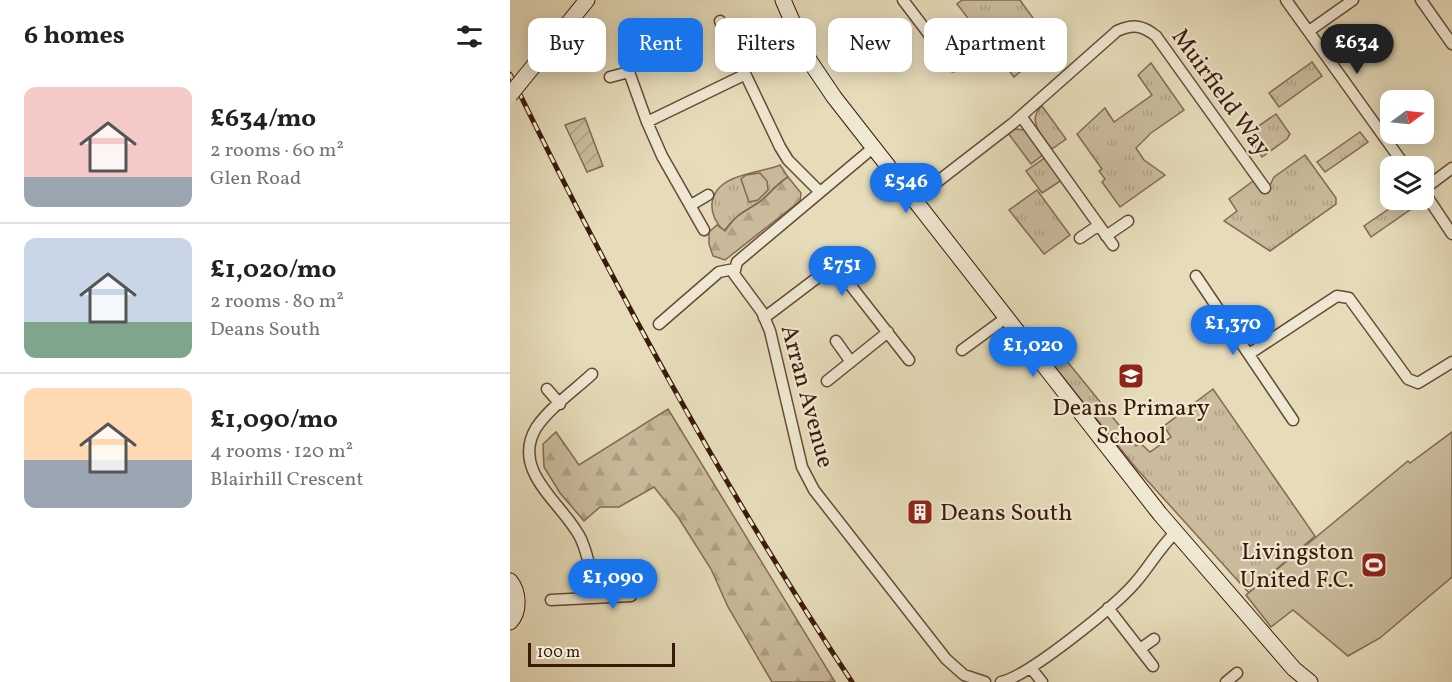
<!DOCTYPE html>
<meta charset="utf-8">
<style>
:root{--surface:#fff;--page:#f6f6f6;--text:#222;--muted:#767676;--line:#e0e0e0;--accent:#1a73e8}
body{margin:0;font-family:Vollkorn,serif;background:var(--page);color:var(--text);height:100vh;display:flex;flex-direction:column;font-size:22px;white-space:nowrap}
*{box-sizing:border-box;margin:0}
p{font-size:20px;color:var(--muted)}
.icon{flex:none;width:33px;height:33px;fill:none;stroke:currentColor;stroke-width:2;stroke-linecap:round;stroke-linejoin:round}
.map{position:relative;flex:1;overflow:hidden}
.side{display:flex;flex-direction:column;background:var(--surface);width:510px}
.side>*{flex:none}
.hud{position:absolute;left:18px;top:18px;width:570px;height:54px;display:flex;gap:12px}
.needle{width:39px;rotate:75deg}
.tools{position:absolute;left:870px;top:90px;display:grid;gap:12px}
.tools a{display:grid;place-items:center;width:54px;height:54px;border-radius:12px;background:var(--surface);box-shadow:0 3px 15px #0003;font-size:30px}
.scale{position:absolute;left:18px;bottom:15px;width:147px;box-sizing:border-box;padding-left:6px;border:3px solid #3c1a0a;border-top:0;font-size:16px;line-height:21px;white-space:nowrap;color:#3c1a0a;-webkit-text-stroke:4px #efe8d2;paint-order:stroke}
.price{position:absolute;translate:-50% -51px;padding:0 14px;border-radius:21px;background:var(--accent);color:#fff;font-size:20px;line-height:39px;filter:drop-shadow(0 2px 3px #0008)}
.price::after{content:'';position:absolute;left:50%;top:36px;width:18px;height:14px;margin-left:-9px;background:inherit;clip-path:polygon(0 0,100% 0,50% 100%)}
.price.active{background:#222;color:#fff}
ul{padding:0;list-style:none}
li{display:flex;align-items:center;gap:18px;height:150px;padding:0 24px}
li+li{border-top:2px solid var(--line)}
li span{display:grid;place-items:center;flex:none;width:168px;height:120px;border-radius:12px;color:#555}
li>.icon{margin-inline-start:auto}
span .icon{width:72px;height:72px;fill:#fffc;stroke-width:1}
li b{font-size:26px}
h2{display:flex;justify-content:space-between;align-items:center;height:72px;padding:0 24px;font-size:26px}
.pill{padding:0 21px;border-radius:12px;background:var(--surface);box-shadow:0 3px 15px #0003;font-size:21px;line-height:54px}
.pill.active{background:var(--accent);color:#fff}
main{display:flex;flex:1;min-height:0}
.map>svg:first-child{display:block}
.grass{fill:url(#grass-tufts);stroke:#826a53;stroke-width:1.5}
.forest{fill:url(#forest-firs);stroke:#826a53;stroke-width:1.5}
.park{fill:#c9bb9c;stroke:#826a53;stroke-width:1.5}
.garden{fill:url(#garden-furrows);stroke:#826a53;stroke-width:1.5}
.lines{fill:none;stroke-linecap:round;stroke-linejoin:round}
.street-casing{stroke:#664a36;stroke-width:13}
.secondary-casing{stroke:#3c1a0a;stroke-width:17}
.street{stroke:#efe8d2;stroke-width:10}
.secondary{stroke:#efe8d2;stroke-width:15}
.rail-casing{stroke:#3c1a0a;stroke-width:5}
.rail{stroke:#efe8d2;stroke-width:3;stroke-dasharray:9;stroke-linecap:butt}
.secondary-bridge-casing{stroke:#3c1a0a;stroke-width:17;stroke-linecap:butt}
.secondary-bridge{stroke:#efe8d2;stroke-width:15}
.labels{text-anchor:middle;stroke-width:4.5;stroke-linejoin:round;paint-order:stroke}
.street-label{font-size:24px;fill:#3c1a0a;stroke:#efe8d2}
.poi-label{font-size:24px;fill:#3c1a0a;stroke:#efe8d2}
</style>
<main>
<section class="side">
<h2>6 homes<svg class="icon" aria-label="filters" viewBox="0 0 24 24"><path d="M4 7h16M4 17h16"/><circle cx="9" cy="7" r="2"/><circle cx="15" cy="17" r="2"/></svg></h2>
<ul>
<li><span style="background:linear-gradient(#f6c9c9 75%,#9aa5b1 0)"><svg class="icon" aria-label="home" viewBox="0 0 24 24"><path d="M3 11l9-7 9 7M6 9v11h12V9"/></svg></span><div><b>£634/mo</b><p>2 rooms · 60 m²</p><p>Glen Road</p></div></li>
<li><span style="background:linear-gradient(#c9d6e8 70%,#7fa58c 0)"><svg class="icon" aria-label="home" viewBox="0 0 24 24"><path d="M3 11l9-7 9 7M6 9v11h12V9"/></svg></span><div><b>£1,020/mo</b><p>2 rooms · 80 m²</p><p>Deans South</p></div></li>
<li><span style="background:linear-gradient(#ffd9b3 60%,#9aa5b1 0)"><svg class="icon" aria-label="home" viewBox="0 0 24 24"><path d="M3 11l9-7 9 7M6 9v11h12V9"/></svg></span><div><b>£1,090/mo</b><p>4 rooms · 120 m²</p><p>Blairhill Crescent</p></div></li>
</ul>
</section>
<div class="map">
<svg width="942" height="682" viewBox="0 0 942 682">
<defs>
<pattern id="grass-tufts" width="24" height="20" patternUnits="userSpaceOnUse" patternTransform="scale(1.5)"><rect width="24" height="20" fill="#c9bb9c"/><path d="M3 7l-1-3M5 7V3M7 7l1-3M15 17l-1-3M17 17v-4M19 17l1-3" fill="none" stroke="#aea085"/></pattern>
<pattern id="forest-firs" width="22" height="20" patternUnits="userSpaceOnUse" patternTransform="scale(1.5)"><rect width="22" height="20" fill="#c9bb9c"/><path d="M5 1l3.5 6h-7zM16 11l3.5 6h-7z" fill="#aea085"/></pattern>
<pattern id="garden-furrows" width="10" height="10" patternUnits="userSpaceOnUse" patternTransform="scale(1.5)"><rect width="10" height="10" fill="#c9bb9c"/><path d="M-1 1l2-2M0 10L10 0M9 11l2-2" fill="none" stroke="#aea085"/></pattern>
</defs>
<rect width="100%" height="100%" fill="#e6dcba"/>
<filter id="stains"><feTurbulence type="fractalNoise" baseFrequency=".00333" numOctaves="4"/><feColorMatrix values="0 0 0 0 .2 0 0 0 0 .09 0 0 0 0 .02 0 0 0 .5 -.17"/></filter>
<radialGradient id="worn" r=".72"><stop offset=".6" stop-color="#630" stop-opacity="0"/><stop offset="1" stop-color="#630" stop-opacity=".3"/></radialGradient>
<path class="grass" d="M452,0H510L523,18L482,50L447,4Z
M526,25L542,46L504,77L487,56Z
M802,62L812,76L769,107L759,93Z
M641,63L674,110L641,133L626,148L634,160L655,175L610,207L592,182L595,179L589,171L592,169L567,134L595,108L604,122L642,95L628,75Z
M532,106L556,139L542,149C532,136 516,120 532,106Z
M766,114L780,134L777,139L752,157L737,134Z
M505,129L515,130L534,154L521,164L498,133Z
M850,132L858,142L815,172L807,162Z
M795,155L826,198V204L760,251L714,221L727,211L719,199L743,181L752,193L758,189L764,177Z
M536,157L552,180L532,193L516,171Z
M270,165L278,177C265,185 258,196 248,203C231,214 228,213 214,231C206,223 201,214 202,203C206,173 249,174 270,165Z
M527,190L560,235L534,254L499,210Z
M892,200H899L904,207L861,237L854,226Z
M543,344L626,446L630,443L640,452L661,437L654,426L703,389L805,536L739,593L626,468L535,355Z"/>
<path class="forest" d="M278,177L291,193L290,201L215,260L203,256L199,244V232L207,225L215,231C228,213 231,214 248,203C258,197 265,185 278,177Z
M158,409L325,682H262L218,607L201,569L168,517L144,487L109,507H90L74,521L50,493L34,467L33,444L46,432L69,465Z"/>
<path class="park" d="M250,173L257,181L258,190L248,200L239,202L231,179L236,175Z
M942,432V577L870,638L838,656L783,610L761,627L736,595L898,461L900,463Z"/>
<path class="garden" d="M75,118L93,166L77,172L55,125Z"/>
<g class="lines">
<g class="street-casing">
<path id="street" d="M393,0L443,66
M776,0L895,166
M911,0L942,44
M210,21L270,147L278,160L309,191
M799,31L843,0
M121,48L119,72L137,122
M100,77L119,72
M511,116L603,245
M364,147L227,262L224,274L252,312L260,331L292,467L304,490L436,659L454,675L475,682
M914,189L942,168
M914,192L942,234
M405,199L502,124L607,31C623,24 632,25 646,36L755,188
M181,205L198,195
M194,230L152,156L137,122L234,75
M596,236L618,221
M570,238L589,225
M686,276L783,420
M254,318L320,268H327L399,360
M149,324L209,272L224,269
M326,341L341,362
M452,350L497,317
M739,354L827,296L839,298L898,379L908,383L942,362
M82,374C65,390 39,408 26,428C0,472 54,504 71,539C79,558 82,577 85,597
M317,381L378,332
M37,389L50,404
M41,600L121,596
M598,608L643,666
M630,649L644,639
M521,668L532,682
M491,682C519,676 605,606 625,583C640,566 649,548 666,532
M716,682L727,673"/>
</g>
<g class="secondary-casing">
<path id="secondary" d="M273,0L299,60L324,97L650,514L784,669L800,682
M26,63L77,0
M0,581C9,592 10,612 0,622"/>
</g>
<use href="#street" class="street"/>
<use href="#secondary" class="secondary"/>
<g class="rail-casing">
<path id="rail" d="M0,74C102,283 213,488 342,682"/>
</g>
<use href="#rail" class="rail"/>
<g class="secondary-bridge-casing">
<path id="secondary-bridge" d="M0,95L26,63"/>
</g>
<use href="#secondary-bridge" class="secondary-bridge"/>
</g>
<defs>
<g id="school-square" transform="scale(1.35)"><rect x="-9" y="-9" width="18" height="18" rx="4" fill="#8f2418" stroke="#efe8d2"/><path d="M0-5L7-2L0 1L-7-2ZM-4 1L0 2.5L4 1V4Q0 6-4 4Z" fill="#fff"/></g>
<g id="building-square" transform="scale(1.35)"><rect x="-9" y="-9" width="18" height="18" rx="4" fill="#8f2418" stroke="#efe8d2"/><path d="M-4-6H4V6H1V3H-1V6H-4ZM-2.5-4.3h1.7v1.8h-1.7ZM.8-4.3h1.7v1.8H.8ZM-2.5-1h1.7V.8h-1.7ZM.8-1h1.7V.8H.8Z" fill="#fff"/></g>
<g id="stadium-square" transform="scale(1.35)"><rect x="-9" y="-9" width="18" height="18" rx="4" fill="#8f2418" stroke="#efe8d2"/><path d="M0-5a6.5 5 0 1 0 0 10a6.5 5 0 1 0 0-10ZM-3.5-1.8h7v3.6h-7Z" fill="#fff"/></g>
</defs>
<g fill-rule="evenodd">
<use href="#school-square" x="621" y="376"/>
<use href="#building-square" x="410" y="512"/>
<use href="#stadium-square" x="864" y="565"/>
</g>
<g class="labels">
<g class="street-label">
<text transform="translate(712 92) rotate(54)" y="8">Muirfield Way</text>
<text transform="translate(298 396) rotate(75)" y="8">Arran Avenue</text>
</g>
<g class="poi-label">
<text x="621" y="415">Deans Primary<tspan x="621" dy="28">School</tspan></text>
<text x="430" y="520" text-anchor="start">Deans South</text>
<text x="844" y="559" text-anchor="end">Livingston<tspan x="844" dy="28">United F.C.</tspan></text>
</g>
</g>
<rect width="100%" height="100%" filter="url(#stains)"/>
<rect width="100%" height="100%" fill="url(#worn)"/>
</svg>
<div class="tools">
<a><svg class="needle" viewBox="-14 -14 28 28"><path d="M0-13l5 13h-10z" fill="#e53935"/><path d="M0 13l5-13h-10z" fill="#767676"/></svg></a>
<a><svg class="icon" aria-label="layers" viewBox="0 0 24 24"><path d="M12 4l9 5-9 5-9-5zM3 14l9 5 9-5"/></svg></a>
</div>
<div class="scale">100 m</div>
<b class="price active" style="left:847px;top:75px">£634</b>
<b class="price" style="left:396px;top:214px">£546</b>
<b class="price" style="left:332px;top:297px">£751</b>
<b class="price" style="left:723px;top:356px">£1,370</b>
<b class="price" style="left:523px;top:378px">£1,020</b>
<b class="price" style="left:103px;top:610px">£1,090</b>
<div class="hud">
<a class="pill">Buy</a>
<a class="pill active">Rent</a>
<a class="pill">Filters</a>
<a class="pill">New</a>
<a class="pill">Apartment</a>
</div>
</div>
</main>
